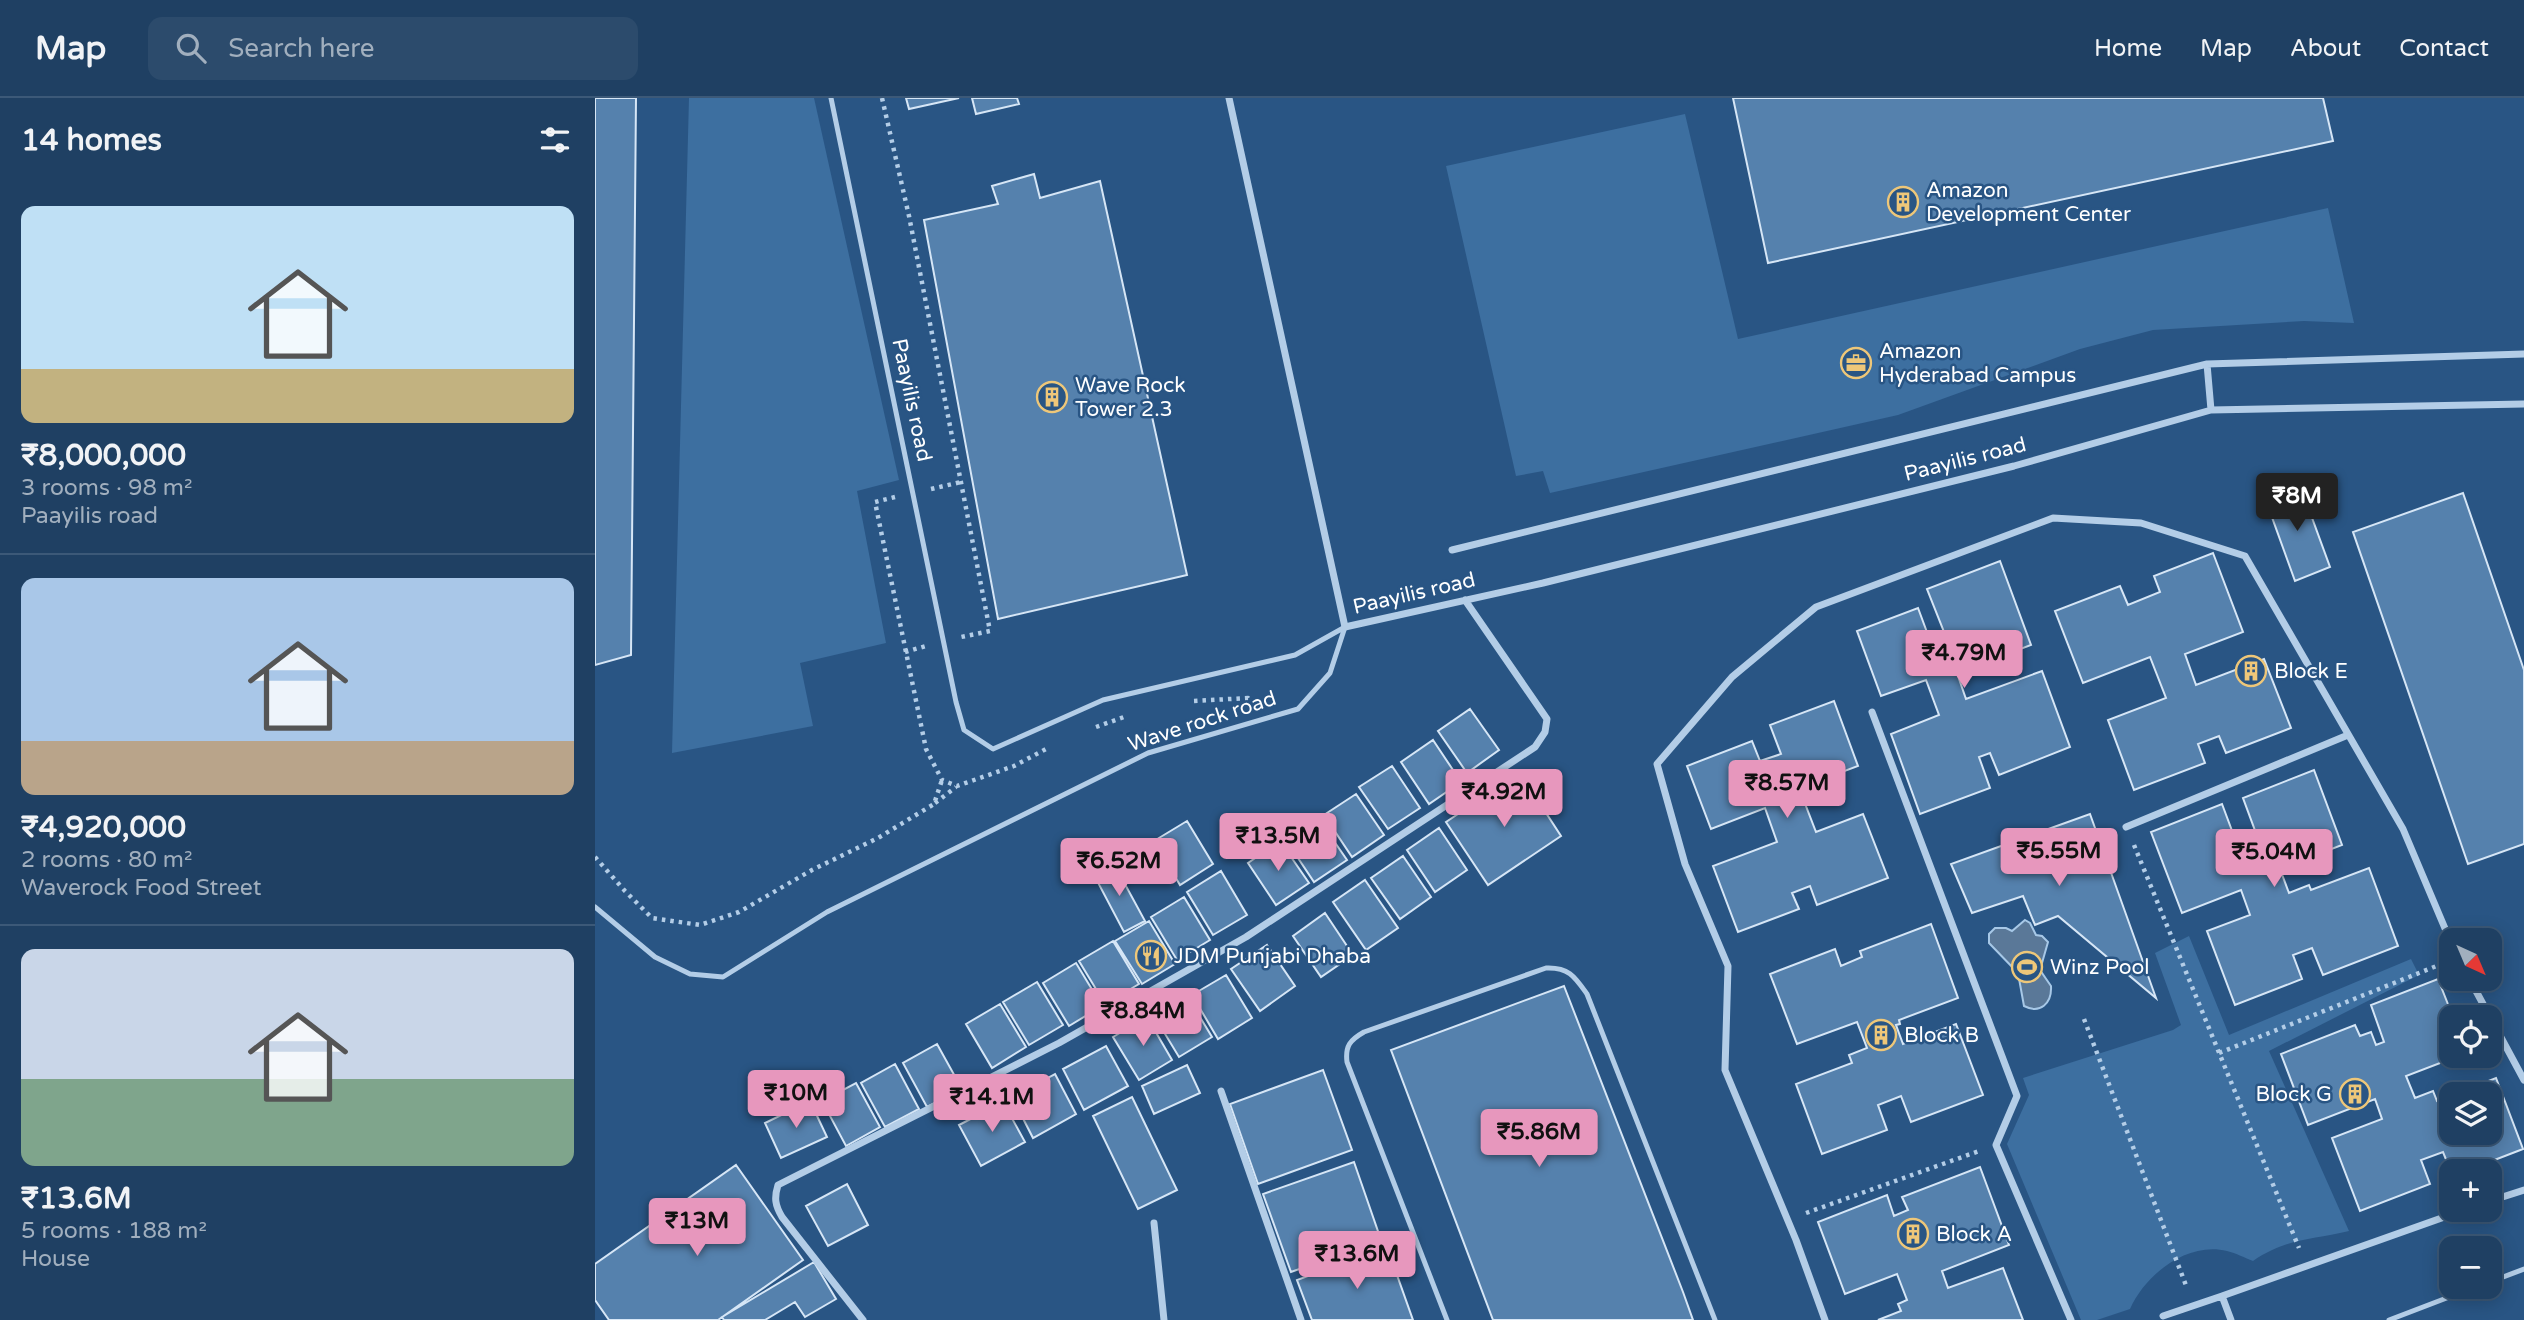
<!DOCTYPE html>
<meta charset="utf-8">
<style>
:root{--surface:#1f4063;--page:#2c4b6c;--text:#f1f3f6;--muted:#a1afbe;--line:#3c5978;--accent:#e797bd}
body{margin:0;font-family:"Varela Round",sans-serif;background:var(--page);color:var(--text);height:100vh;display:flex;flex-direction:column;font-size:26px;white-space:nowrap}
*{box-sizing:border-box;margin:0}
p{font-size:23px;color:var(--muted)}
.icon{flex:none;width:38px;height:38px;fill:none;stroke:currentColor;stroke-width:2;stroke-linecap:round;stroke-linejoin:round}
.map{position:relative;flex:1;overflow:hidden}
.drawer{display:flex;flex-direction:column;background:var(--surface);width:595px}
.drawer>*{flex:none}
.needle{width:46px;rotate:136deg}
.fabs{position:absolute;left:1844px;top:830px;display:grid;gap:14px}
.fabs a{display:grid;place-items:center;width:63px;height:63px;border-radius:14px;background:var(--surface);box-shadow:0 4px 18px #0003,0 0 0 2px var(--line);font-size:35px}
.price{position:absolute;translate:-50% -60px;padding:0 16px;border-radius:7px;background:var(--accent);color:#111;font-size:23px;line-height:46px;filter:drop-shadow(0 2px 4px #0008)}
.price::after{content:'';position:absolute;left:50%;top:42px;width:21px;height:16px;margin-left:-10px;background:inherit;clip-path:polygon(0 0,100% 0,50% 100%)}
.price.selected{background:#222;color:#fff}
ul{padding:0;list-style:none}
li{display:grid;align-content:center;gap:14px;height:371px;padding:0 21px}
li+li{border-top:2px solid var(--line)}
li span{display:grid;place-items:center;height:217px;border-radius:14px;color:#555}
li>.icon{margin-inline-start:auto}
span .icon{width:126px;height:126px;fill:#fffc;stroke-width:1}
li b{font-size:30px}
h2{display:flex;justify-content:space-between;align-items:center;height:84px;padding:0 21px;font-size:30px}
header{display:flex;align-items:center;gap:42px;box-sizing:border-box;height:98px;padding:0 35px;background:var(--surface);border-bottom:2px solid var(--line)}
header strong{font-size:33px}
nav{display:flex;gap:38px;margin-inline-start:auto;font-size:24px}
.search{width:490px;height:63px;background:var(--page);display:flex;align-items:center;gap:18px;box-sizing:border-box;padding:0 24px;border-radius:14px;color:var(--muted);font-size:26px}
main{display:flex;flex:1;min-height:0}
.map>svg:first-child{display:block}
.green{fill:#3d6fa0}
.water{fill:#5a7898;stroke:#a7c8e7;stroke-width:2}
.building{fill:#5581ad;stroke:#d6e6f6;stroke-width:2}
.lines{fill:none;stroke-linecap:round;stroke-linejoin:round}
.path{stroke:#b3cde7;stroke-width:4.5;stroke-dasharray:3.5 5;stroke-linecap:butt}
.lane{stroke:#b3cde7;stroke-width:5}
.street{stroke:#b3cde7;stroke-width:7}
.labels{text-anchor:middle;stroke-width:5;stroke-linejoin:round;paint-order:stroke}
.poi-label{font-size:21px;fill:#fff;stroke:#295584;text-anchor:start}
.street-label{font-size:21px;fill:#fff;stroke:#295584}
</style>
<header>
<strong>Map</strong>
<div class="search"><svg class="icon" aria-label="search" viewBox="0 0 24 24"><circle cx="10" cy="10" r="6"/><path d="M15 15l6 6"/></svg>Search here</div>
<nav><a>Home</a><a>Map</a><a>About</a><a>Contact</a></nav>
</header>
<main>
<section class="drawer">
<h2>14 homes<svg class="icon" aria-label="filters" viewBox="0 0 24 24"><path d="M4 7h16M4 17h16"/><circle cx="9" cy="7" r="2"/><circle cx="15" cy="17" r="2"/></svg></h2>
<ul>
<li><span style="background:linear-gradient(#bfe0f5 75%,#c2b280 0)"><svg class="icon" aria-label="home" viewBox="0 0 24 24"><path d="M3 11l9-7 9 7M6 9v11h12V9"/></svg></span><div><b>₹8,000,000</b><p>3 rooms · 98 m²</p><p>Paayilis road</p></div></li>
<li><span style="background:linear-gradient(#a9c7e8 75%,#b9a48a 0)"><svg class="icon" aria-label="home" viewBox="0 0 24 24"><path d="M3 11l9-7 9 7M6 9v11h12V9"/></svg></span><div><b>₹4,920,000</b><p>2 rooms · 80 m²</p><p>Waverock Food Street</p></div></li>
<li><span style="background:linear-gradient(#c9d6e8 60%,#7fa58c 0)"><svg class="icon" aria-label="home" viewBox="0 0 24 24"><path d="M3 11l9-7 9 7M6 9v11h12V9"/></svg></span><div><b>₹13.6M</b><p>5 rooms · 188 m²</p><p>House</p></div></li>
</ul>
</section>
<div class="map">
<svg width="1929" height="1222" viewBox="0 0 1929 1222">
<rect width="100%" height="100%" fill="#295584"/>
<path class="green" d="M94,0H219L304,382L262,393L291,545L205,565L218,628L77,655Z
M1090,16L1143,241L1733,110L1759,225L1709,223L1558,232L1485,251L1303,317L955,395L948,373L921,378L851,68Z
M1594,838L1634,937L1816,861L1824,877L1674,953L1754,1133C1716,1142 1692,1140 1658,1163C1650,1160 1641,1155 1632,1153C1592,1143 1550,1177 1535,1211L1502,1222H1486L1412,1046L1434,997L1428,980L1578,932L1586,927L1560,855Z"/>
<path class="water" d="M1430,822L1435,825L1441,837L1447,838L1453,844L1445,872L1456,888C1457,906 1445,916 1429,908L1423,875L1394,845V836L1400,830H1411L1417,833Z"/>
<path class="building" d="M0,0H41L36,557L0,567Z
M311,0H364L314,11Z
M377,0H422L424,6L381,16Z
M1138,0H1728L1738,43L1173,165Z
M439,76L445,100L505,83L592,477L403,521L329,122L403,106L397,88Z
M1705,387L1735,469L1700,483L1670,400Z
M1868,395L1929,572V746L1873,766L1758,434Z
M1618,455L1648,534L1590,556L1601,587L1669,561L1696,630L1631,655L1624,638L1603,646L1610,665L1539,692L1513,622L1571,600L1555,559L1488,585L1460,513L1525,488L1533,507L1565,494L1559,478Z
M1405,463L1436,547L1362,575L1371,601L1447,573L1475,649L1404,677L1395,655L1384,659L1395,690L1325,716L1296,636L1344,617L1331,582L1286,598L1262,533L1323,510L1336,545L1351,539L1332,491Z
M1239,603L1263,668L1204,690L1221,734L1268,716L1293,780L1222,807L1215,788L1197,795L1204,811L1143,834L1118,768L1182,744L1170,710L1116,731L1092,668L1157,643L1165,663L1186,656L1175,627Z
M875,611L904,652L872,675L843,633Z
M838,642L866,684L834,706L806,664Z
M797,668L825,710L793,731L764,689Z
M1719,672L1747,747L1685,771L1694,795L1714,787L1716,792L1774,770L1803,848L1728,877L1717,850L1698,857L1707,881L1640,907L1612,833L1655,817L1646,792L1587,815L1556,734L1627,706L1642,746L1662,738L1648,700Z
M925,675L966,738L893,787L851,724Z
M761,696L789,737L757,759L729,717Z
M1495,716L1561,900L1463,818L1440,827L1428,798L1377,815L1356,766Z
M723,720L752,762L719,784L691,742Z
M592,723L618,766L585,787L559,743Z
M844,730L872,772L840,794L812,752Z
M685,743L714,785L681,807L653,765Z
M808,758L836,799L805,821L776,780Z
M519,766L550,823L529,834L499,777Z
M626,773L652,817L618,837L592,794Z
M770,782L803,830L771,852L738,804Z
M589,799L615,842L582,862L556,819Z
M730,815L758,857L726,879L698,838Z
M554,823L580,866L547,886L520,843Z
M1336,826L1363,900L1304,922L1305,926L1301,927L1308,946L1361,926L1388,997L1316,1024L1306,998L1283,1007L1292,1032L1227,1056L1201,986L1257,965L1254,957L1272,950L1262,924L1202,946L1175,876L1240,851L1246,868L1267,859L1265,853Z
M518,843L544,886L510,906L484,863Z
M672,847L700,888L665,913L636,871Z
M481,865L507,908L474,928L448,885Z
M631,877L657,920L623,941L597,897Z
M1843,881L1858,919L1857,957H1866L1811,978L1820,1000L1838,993L1842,1003L1857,997V1034H1895V996H1860L1901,980L1928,1051L1871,1073H1857V1076L1848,1054L1826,1062L1835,1086L1765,1113L1737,1040L1787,1021L1780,1001L1713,1027L1686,956L1760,927L1765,938L1776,934L1781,947L1789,944L1776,907Z
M442,884L468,927L434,947L408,904Z
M969,888L1088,1194L1098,1222H898L796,952Z
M591,896L617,939L584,959L558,916Z
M405,906L431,949L397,970L371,926Z
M552,919L577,962L544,982L518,939Z
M342,946L367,991L332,1009L308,965Z
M511,948L533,988L489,1012L468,971Z
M300,966L324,1011L290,1029L266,985Z
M592,967L605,995L559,1016L547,988Z
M728,972L757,1052L663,1086L635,1006Z
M460,976L481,1016L438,1040L417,999Z
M261,985L285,1029L251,1048L227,1003Z
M537,999L582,1092L543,1111L498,1018Z
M215,1003L232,1039L186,1060L170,1025Z
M408,1004L430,1044L386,1068L364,1027Z
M759,1064L786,1142L696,1174L668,1096Z
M141,1067L208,1162L123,1222H14L0,1202V1166Z
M1385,1069L1414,1147L1347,1173L1353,1190L1408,1170L1428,1222H1283L1306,1213L1303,1206L1312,1202L1302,1176L1250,1196L1223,1124L1292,1097L1299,1118L1313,1112L1307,1099Z
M252,1086L273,1127L233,1148L211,1108Z
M792,1149L818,1222H717L702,1182Z
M219,1164L241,1201L210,1219L200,1204L170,1222H129L127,1219Z"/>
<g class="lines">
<path class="path" d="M287,0L314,118L395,533L366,539
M336,391L366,384
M300,399L280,404L331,651L347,682L362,688L419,668L451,651
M310,554L331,548
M599,603L653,600L657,606
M501,629L529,619
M340,705L361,689
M1539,747L1704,1150
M0,759L30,793L57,820L105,827L144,814L217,772L283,740L339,706L347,682
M1489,921L1592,1190
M1624,955L1849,865
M1211,1115L1384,1053"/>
<path class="lane" d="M236,0L361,604L369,632L398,651L508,602L700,557L750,529
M0,809L60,859L95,876L128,879L232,814L553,655L703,611L735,575L750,529
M1895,1184L1929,1171
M852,1222L752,964C750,948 755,942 769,934L951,870C974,869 980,879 992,896L1120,1222
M1794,1222L1883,1188"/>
<path class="street" d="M634,0L750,529L948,485L1419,368L1616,312L1929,306
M1612,266L1616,312
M857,452L1612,266L1929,256
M1277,614L1422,998L1401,1047L1476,1222
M1531,729L1753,637
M1874,880L1895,919
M1895,919L1929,982
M626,993L706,1222
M1895,1103L1929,1092
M559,1125L569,1222
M1568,1218L1627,1198
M268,1222L187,1119C180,1107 179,1100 183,1087L464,945L651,839L940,649L950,634L952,621L870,502
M1230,1222L1201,1142L1130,972L1133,868L1090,766L1062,666L1137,579L1221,509L1458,420L1546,425L1650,458L1808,731L1857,847
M1636,1222L1627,1198L1872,1111"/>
</g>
<defs>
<g id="building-ring" transform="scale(1.575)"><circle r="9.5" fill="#295584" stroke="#eec779" stroke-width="1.5"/><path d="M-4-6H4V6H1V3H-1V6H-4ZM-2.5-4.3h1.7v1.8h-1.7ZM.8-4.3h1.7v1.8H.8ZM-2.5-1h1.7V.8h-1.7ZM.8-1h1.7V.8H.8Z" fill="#eec779"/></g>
<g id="office-ring" transform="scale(1.575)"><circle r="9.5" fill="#295584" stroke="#eec779" stroke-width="1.5"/><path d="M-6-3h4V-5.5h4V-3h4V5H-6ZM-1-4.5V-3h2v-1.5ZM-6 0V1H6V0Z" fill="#eec779"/></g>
<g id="restaurant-ring" transform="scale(1.575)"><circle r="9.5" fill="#295584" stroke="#eec779" stroke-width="1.5"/><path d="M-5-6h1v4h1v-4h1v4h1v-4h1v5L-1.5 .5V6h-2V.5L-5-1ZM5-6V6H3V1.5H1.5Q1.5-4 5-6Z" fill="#eec779"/></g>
<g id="stadium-ring" transform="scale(1.575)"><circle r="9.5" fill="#295584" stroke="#eec779" stroke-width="1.5"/><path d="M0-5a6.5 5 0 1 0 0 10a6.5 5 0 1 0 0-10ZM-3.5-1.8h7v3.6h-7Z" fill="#eec779"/></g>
</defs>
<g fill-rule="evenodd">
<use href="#building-ring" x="1308" y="104"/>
<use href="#office-ring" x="1261" y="265"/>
<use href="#building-ring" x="457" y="299"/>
<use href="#building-ring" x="1656" y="573"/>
<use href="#restaurant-ring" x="556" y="858"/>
<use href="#stadium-ring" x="1432" y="869"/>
<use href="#building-ring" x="1286" y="937"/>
<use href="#building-ring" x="1760" y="996"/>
<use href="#building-ring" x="1318" y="1136"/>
</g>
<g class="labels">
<g class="poi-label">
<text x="1331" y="99">Amazon<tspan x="1331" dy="24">Development Center</tspan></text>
<text x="1284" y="260">Amazon<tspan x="1284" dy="24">Hyderabad Campus</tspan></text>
<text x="480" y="294">Wave Rock<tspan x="480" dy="24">Tower 2.3</tspan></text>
<text x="1679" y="580">Block E</text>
<text x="579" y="865">JDM Punjabi Dhaba</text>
<text x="1455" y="876">Winz Pool</text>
<text x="1309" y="944">Block B</text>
<text x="1737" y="1003" text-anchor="end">Block G</text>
<text x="1341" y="1143">Block A</text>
</g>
<g class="street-label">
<text transform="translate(317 302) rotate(78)" y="7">Paayilis road</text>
<text transform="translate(1370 361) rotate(-14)" y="7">Paayilis road</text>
<text transform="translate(819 495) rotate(-13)" y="7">Paayilis road</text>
<text transform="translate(607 623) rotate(-18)" y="7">Wave rock road</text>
</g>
</g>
</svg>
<div class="fabs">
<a><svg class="needle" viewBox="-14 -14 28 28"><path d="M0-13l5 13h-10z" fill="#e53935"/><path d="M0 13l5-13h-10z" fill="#a1afbe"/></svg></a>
<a><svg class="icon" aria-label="locate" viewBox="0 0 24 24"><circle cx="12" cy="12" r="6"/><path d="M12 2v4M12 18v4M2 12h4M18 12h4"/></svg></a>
<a><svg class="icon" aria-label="layers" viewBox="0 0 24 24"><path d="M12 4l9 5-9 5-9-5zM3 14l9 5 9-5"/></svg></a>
<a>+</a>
<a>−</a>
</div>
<b class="price selected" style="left:1702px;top:435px">₹8M</b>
<b class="price" style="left:1369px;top:592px">₹4.79M</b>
<b class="price" style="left:1192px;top:722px">₹8.57M</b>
<b class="price" style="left:909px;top:731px">₹4.92M</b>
<b class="price" style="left:683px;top:775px">₹13.5M</b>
<b class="price" style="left:1464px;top:790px">₹5.55M</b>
<b class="price" style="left:1679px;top:791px">₹5.04M</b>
<b class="price" style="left:524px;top:800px">₹6.52M</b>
<b class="price" style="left:548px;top:950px">₹8.84M</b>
<b class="price" style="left:201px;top:1032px">₹10M</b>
<b class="price" style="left:397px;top:1036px">₹14.1M</b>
<b class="price" style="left:944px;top:1071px">₹5.86M</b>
<b class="price" style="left:102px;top:1160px">₹13M</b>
<b class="price" style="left:762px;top:1193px">₹13.6M</b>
</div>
</main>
